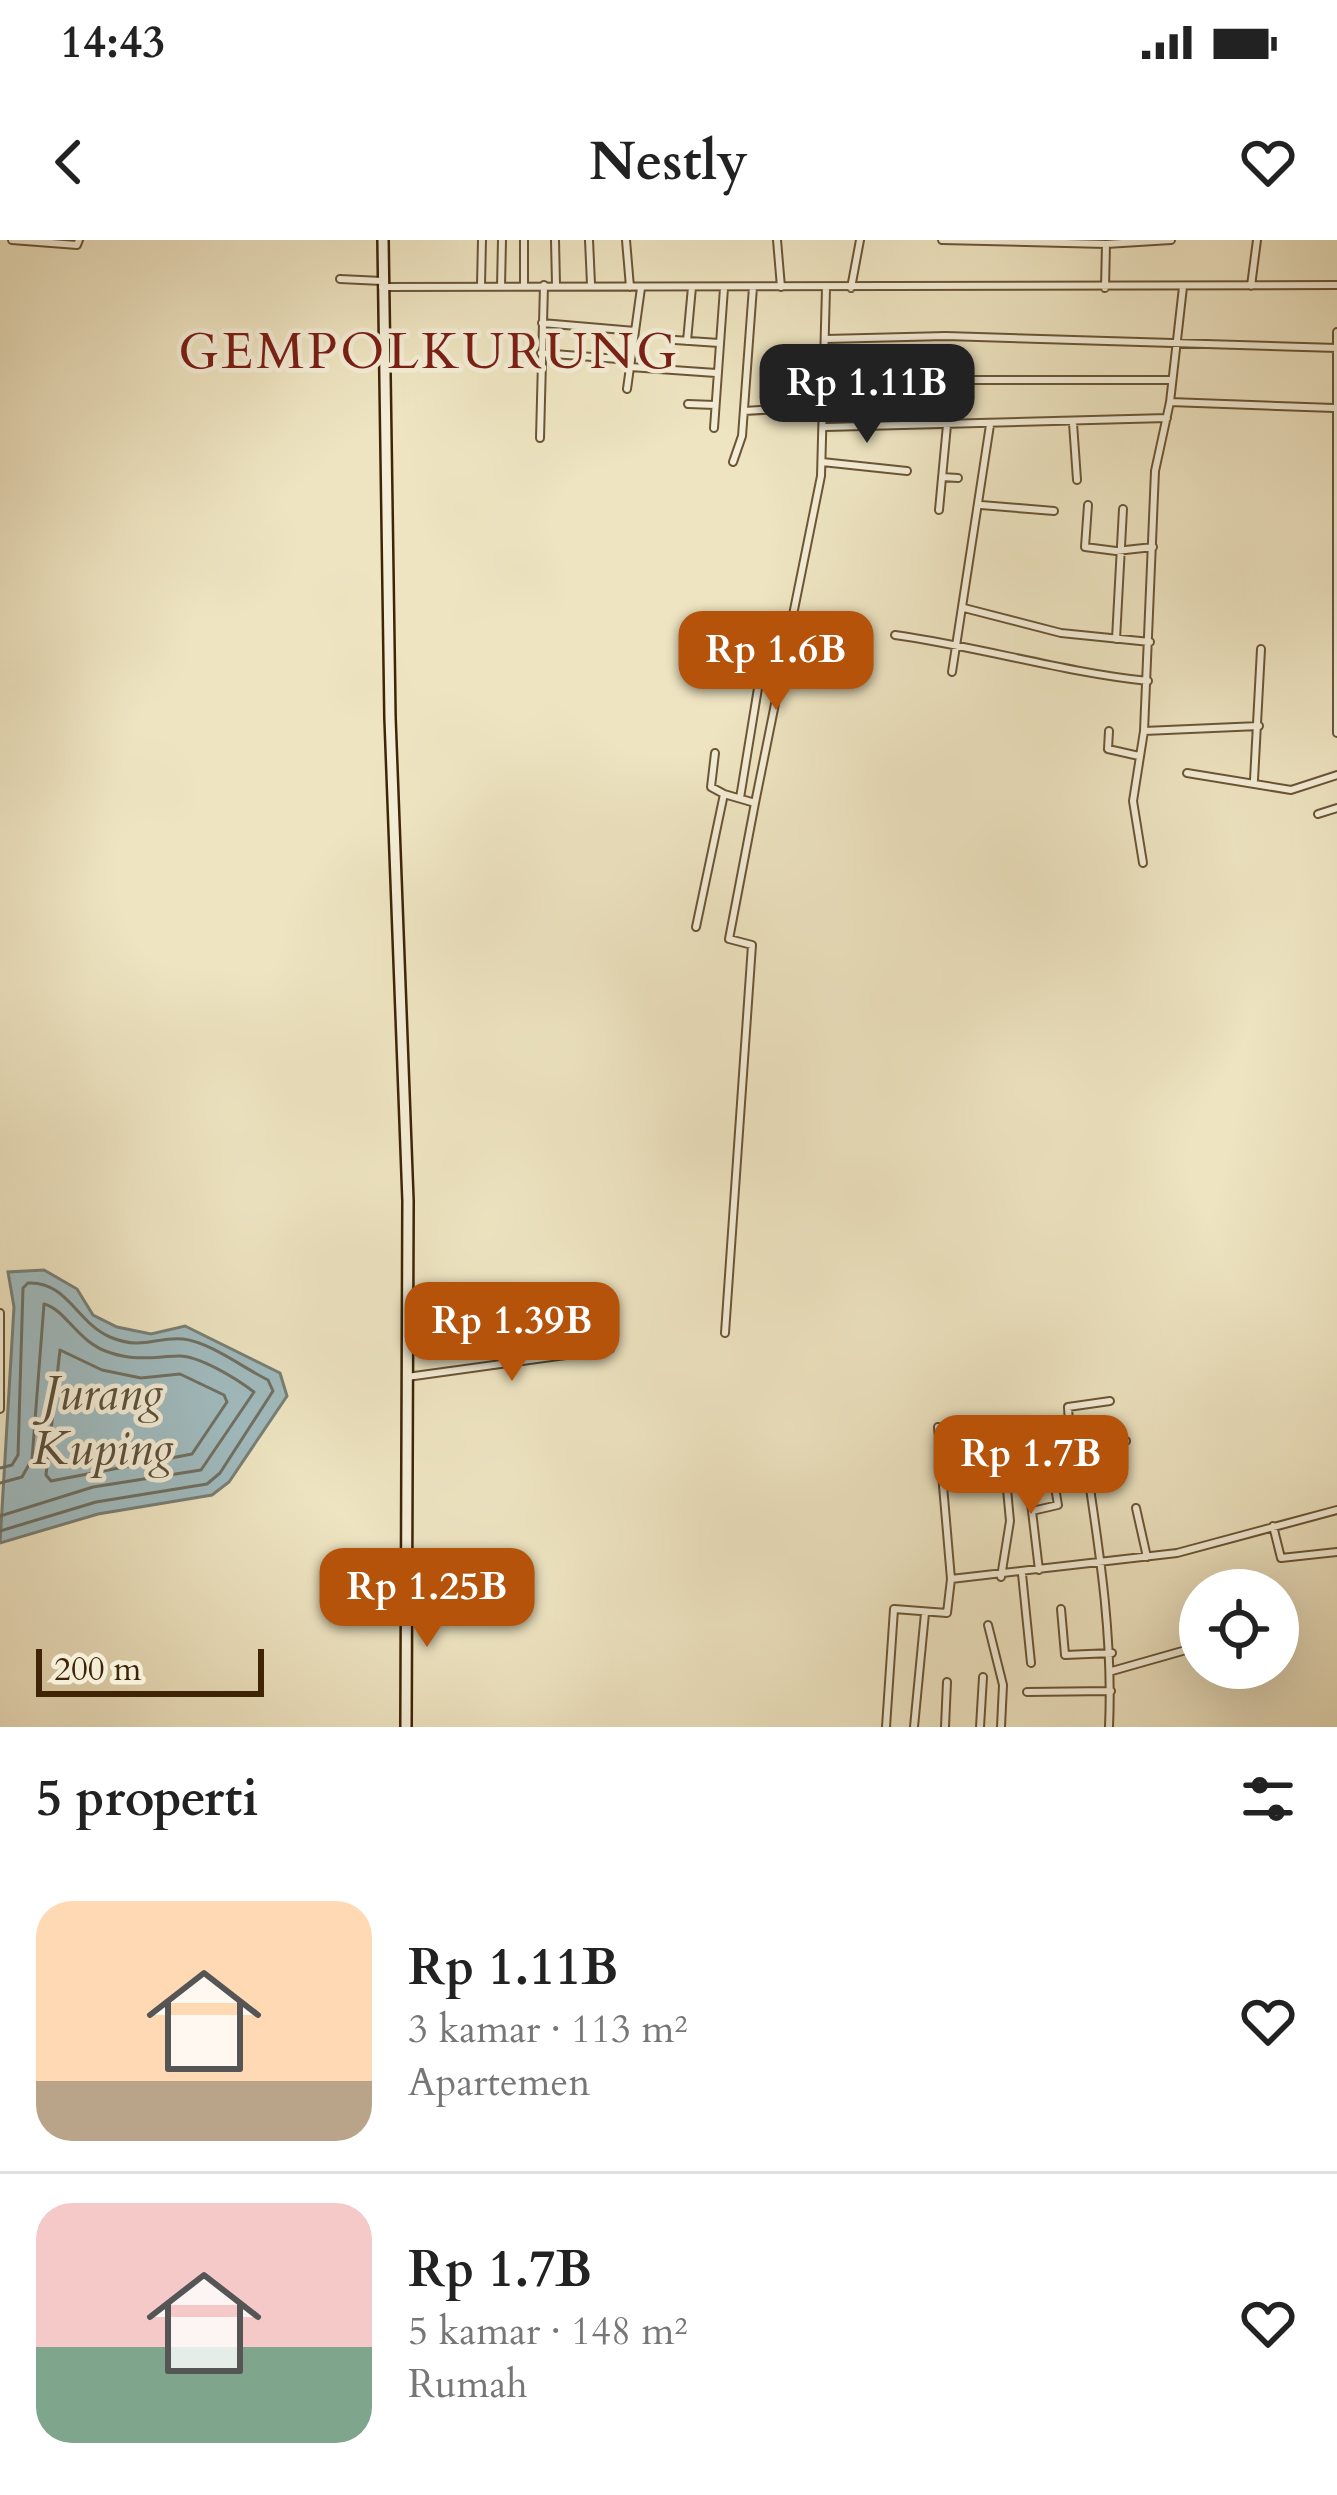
<!DOCTYPE html>
<html lang="id">
<meta charset="utf-8">
<style>
:root{--surface:#fff;--page:#f6f6f6;--text:#222;--muted:#767676;--line:#e0e0e0;--accent:#b45309}
body{margin:0;font-family:Cardo,serif;background:var(--page);color:var(--text);height:100vh;display:flex;flex-direction:column;font-size:45px;white-space:nowrap}
*{box-sizing:border-box;margin:0}
p{font-size:39px;color:var(--muted)}
.icon{flex:none;width:66px;height:66px;fill:none;stroke:currentColor;stroke-width:2;stroke-linecap:round;stroke-linejoin:round}
.map{position:relative;height:1487px;overflow:hidden}
.drawer{display:flex;flex-direction:column;background:var(--surface);flex:1}
.drawer>*{flex:none}
.tools{position:absolute;left:1179px;top:1329px;display:grid;gap:24px}
.tools a{display:grid;place-items:center;width:120px;height:120px;border-radius:50%;background:var(--surface);box-shadow:0 12px 48px #0002;font-size:60px}
.scale{position:absolute;left:36px;bottom:30px;width:228px;box-sizing:border-box;padding-left:12px;border:6px solid #3f2506;border-top:0;font-size:33px;line-height:42px;white-space:nowrap;color:#3f2506;-webkit-text-stroke:9px #f4edd7;paint-order:stroke}
.price{position:absolute;translate:-50% -102px;padding:0 27px;border-radius:24px;background:var(--accent);color:#fff;font-size:39px;line-height:78px;filter:drop-shadow(0 3px 6px #0008)}
.price::after{content:'';position:absolute;left:50%;top:72px;width:36px;height:27px;margin-left:-18px;background:inherit;clip-path:polygon(0 0,100% 0,50% 100%)}
.price.current{background:#222;color:#fff}
ul{padding:0;list-style:none}
li{display:flex;align-items:center;gap:36px;height:300px;padding:0 36px}
li+li{border-top:3px solid var(--line)}
li span{display:grid;place-items:center;flex:none;width:336px;height:240px;border-radius:36px;color:#555}
li>.icon{margin-inline-start:auto}
span .icon{width:144px;height:144px;fill:#fffc;stroke-width:1}
li b{font-size:51px}
h2{display:flex;justify-content:space-between;align-items:center;height:144px;padding:0 36px;font-size:51px}
.status{display:flex;justify-content:space-between;align-items:center;height:84px;padding:0 60px;background:var(--surface);direction:ltr}
.status svg{height:33px;fill:currentColor}
header{display:flex;justify-content:space-between;align-items:center;height:156px;padding:0 36px;background:var(--surface);font-size:54px;font-weight:700}
.map>svg:first-child{display:block}
.water{fill:#a0bbbf;stroke:#797f75;stroke-width:3}
.lines{fill:none;stroke-linecap:round;stroke-linejoin:round}
.shore{stroke:#707062;stroke-width:3}
.street-casing{stroke:#6b5535;stroke-width:10}
.secondary-casing{stroke:#3f2506;stroke-width:14}
.street{stroke:#f4edd7;stroke-width:6}
.secondary{stroke:#f4edd7;stroke-width:9}
.labels{text-anchor:middle;stroke-width:9;stroke-linejoin:round;paint-order:stroke}
.water-label{font-size:48px;font-style:italic;fill:#5c523e;stroke:#f4edd7}
.quarter-label{font-size:51px;letter-spacing:3px;fill:#7a1f14;stroke:#f4edd7}
</style>
<div class="status"><b>14:43</b><svg viewBox="0 0 49 12"><path d="M0 12V9h3v3zM5 12V6h3v6zM10 12V3h3v9zM15 12V0h3v12zM26 1h20v11H26zM47 4h2v5h-2z"/></svg></div>
<header><svg class="icon" aria-label="back" viewBox="0 0 24 24"><path d="M15 5l-7 7 7 7"/></svg>Nestly<svg class="icon" aria-label="heart" viewBox="0 0 24 24"><path d="M12 20l-8-8c-3-5 5-10 8-4 3-6 11-1 8 4z"/></svg></header>
<div class="map">
<svg width="1337" height="1487" viewBox="0 0 1337 1487">
<rect width="100%" height="100%" fill="#eee4c1"/>
<filter id="stains"><feTurbulence type="fractalNoise" baseFrequency=".00167" numOctaves="4"/><feColorMatrix values="0 0 0 0 .2 0 0 0 0 .09 0 0 0 0 .02 0 0 0 .5 -.17"/></filter>
<radialGradient id="worn" r=".72"><stop offset=".6" stop-color="#630" stop-opacity="0"/><stop offset="1" stop-color="#630" stop-opacity=".3"/></radialGradient>
<path class="water" d="M44,1030L77,1049L93,1075L117,1087L151,1094L185,1086L280,1133L287,1156L229,1242L212,1255L98,1274L0,1303L14,1067L8,1032Z"/>
<g class="lines">
<path class="shore" d="M60,1110L102,1130L141,1138L180,1134L224,1155L227,1162L192,1214L51,1241L46,1235Z
M0,1228L12,1225L18,1215L23,1048L28,1043C67,1041 77,1083 110,1097C143,1111 157,1096 183,1099C210,1102 245,1129 268,1140L273,1151L220,1233L207,1244L96,1262L0,1291
M0,1243L22,1237L32,1219L44,1064C67,1070 77,1103 111,1113C135,1121 153,1117 177,1116C197,1114 237,1139 254,1152L201,1230L93,1247L0,1276"/>
<g class="street-casing">
<path id="street" d="M12,0L77,5L79,0
M524,0V44
M555,0L556,44
M589,0L591,44
M626,0L630,47
M777,0L781,47
M942,0L1106,4L1105,48
M1106,4L1171,0
M340,39L382,41
M481,45L482,0
M1251,46L1257,0
M382,47L1337,45
M501,47L502,0
M851,48L860,0
M542,83L635,91
M1337,92V493
M826,99L946,96L1337,108
M675,100L719,103
M687,101L692,47
M541,113L631,120
M630,127L716,133
M827,140H1172
M627,149L641,48
M1170,162L1334,168
M688,164L715,165
M744,171L797,168
M1073,183L1077,240
M825,187L1167,178
M714,188L724,48
M540,198L544,45
M733,222L742,196L753,47
M822,222L907,231
M942,237L958,238
M981,265L1054,271
M1088,265L1085,307L1116,311L1153,307
M939,270L947,185
M964,368L1061,393L1150,402
M895,395C981,407 1062,432 1148,441
M1116,399L1123,269
M952,432L990,185
M1109,491L1108,509L1139,516
M1144,491L1259,486
M715,513L711,547L724,554
M1187,533L1291,550L1337,535
M1254,540L1261,409
M740,558L769,381
M1318,574L1337,568
M1143,623L1133,561L1144,491L1155,231L1170,162L1183,47
M696,687L724,554L755,563L821,236L826,48
M0,1073V1169
M725,1093L752,705L729,699L755,563
M407,1137L610,1109
M938,1187L951,1339L1177,1313L1337,1270
M1070,1204L1126,1201
M941,1207L968,1203
M1027,1239L1032,1271
M1136,1268L1147,1317
M1273,1286L1281,1318L1337,1312
M1039,1330L1032,1271L1058,1265L1047,1201
M1022,1334L1031,1423
M1001,1337L1010,1281L1004,1217
M1061,1369L1065,1415L1112,1413
M988,1385L1003,1445L1001,1487
M1196,1406L1200,1364
M1112,1431L1200,1406
M1027,1452L1111,1451
M886,1487L894,1369L947,1373L951,1339
M914,1487L925,1373
M945,1487L947,1442
M980,1487L983,1437
M1109,1487C1113,1398 1100,1315 1087,1228L1071,1217L1068,1167L1110,1161"/>
</g>
<g class="secondary-casing">
<path id="secondary" d="M383,0L390,478L408,961L406,1487"/>
</g>
<use href="#street" class="street"/>
<use href="#secondary" class="secondary"/>
</g>
<g class="labels">
<g class="water-label">
<text x="103" y="1169">Jurang<tspan x="103" dy="55">Kuping</tspan></text>
</g>
<g class="quarter-label">
<text x="429" y="128">GEMPOLKURUNG</text>
</g>
</g>
<rect width="100%" height="100%" filter="url(#stains)"/>
<rect width="100%" height="100%" fill="url(#worn)"/>
</svg>
<div class="tools">
<a><svg class="icon" aria-label="locate" viewBox="0 0 24 24"><circle cx="12" cy="12" r="6"/><path d="M12 2v4M12 18v4M2 12h4M18 12h4"/></svg></a>
</div>
<div class="scale">200 m</div>
<b class="price current" style="left:867px;top:206px">Rp 1.11B</b>
<b class="price" style="left:776px;top:473px">Rp 1.6B</b>
<b class="price" style="left:512px;top:1144px">Rp 1.39B</b>
<b class="price" style="left:1031px;top:1277px">Rp 1.7B</b>
<b class="price" style="left:427px;top:1410px">Rp 1.25B</b>
</div>
<section class="drawer">
<h2>5 properti<svg class="icon" aria-label="filters" viewBox="0 0 24 24"><path d="M4 7h16M4 17h16"/><circle cx="9" cy="7" r="2"/><circle cx="15" cy="17" r="2"/></svg></h2>
<ul>
<li><span style="background:linear-gradient(#ffd9b3 75%,#b9a48a 0)"><svg class="icon" aria-label="home" viewBox="0 0 24 24"><path d="M3 11l9-7 9 7M6 9v11h12V9"/></svg></span><div><b>Rp 1.11B</b><p>3 kamar · 113 m²</p><p>Apartemen</p></div><svg class="icon" aria-label="heart" viewBox="0 0 24 24"><path d="M12 20l-8-8c-3-5 5-10 8-4 3-6 11-1 8 4z"/></svg></li>
<li><span style="background:linear-gradient(#f6c9c9 60%,#7fa58c 0)"><svg class="icon" aria-label="home" viewBox="0 0 24 24"><path d="M3 11l9-7 9 7M6 9v11h12V9"/></svg></span><div><b>Rp 1.7B</b><p>5 kamar · 148 m²</p><p>Rumah</p></div><svg class="icon" aria-label="heart" viewBox="0 0 24 24"><path d="M12 20l-8-8c-3-5 5-10 8-4 3-6 11-1 8 4z"/></svg></li>
</ul>
</section>
